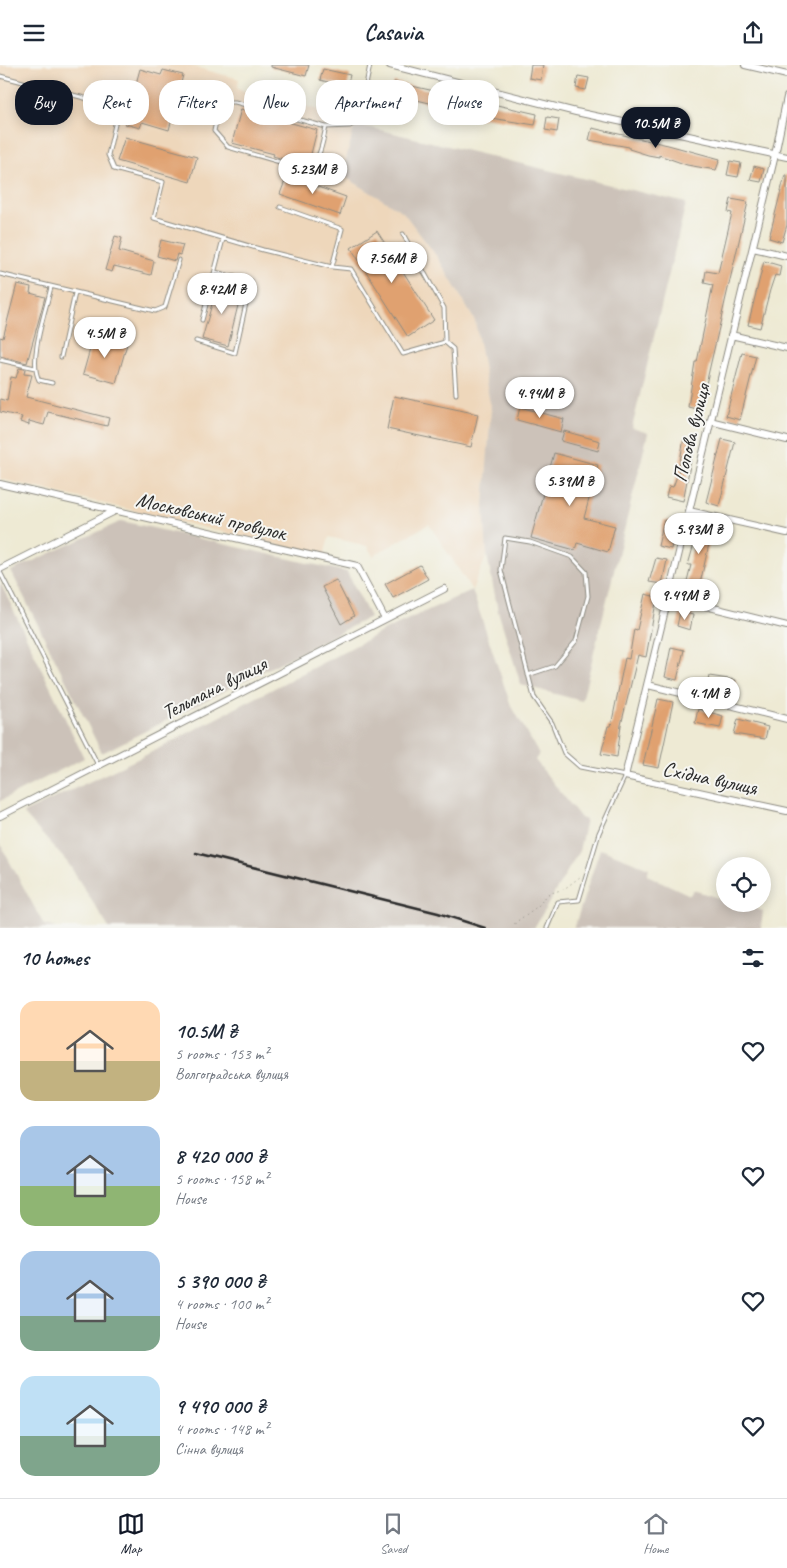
<!DOCTYPE html>
<meta charset="utf-8">
<style>
:root{--surface:#fff;--page:#f2f2f3;--text:#1f2937;--muted:#747a83;--line:#e0e1e3;--accent:#111827}
body{margin:0;font-family:Caveat,sans-serif;background:var(--page);color:var(--text);height:100vh;display:flex;flex-direction:column;font-size:19px;white-space:nowrap}
*{box-sizing:border-box;margin:0}
p{font-size:16px;color:var(--muted)}
.icon{flex:none;width:28px;height:28px;fill:none;stroke:currentColor;stroke-width:2;stroke-linecap:round;stroke-linejoin:round}
.map{position:relative;height:863px;overflow:hidden}
.sheet{display:flex;flex-direction:column;background:var(--surface);flex:1}
.sheet>*{flex:none}
.guide{position:absolute;left:15px;top:15px;width:500px;height:45px;display:flex;gap:10px}
.tools{position:absolute;left:716px;top:792px;display:grid;gap:10px}
.tools a{display:grid;place-items:center;width:55px;height:55px;border-radius:50%;background:var(--surface);box-shadow:0 2px 12px #0003;font-size:25px}
.price{position:absolute;translate:-50% -42px;padding:0 11px;border-radius:18px;background:#fff;color:#222;font-size:16px;line-height:32px;filter:drop-shadow(0 1px 2px #0008)}
.price::after{content:'';position:absolute;left:50%;top:30px;width:15px;height:11px;margin-left:-8px;background:inherit;clip-path:polygon(0 0,100% 0,50% 100%)}
.price.on{background:var(--accent);color:#fff}
ul{padding:0;list-style:none}
li{display:flex;align-items:center;gap:15px;height:125px;padding:0 20px}
li span{display:grid;place-items:center;flex:none;width:140px;height:100px;border-radius:15px;color:#555}
li>.icon{margin-inline-start:auto}
span .icon{width:60px;height:60px;fill:#fffc;stroke-width:1}
li b{font-size:21px}
h2{display:flex;justify-content:space-between;align-items:center;height:60px;padding:0 20px;font-size:21px}
.chip{padding:0 18px;border-radius:20px;background:var(--surface);box-shadow:0 2px 12px #0003;font-size:18px;line-height:45px}
.chip.on{background:var(--accent);color:#fff}
header{display:flex;justify-content:space-between;align-items:center;height:65px;padding:0 20px;background:var(--surface);font-size:22px;font-weight:600}
.menu{display:flex;justify-content:space-around;align-items:center;height:70px;border-top:1px solid var(--line);background:var(--surface);font-size:14px;color:var(--muted)}
.menu a{display:grid;justify-items:center;gap:2px}
.menu .on{color:var(--accent)}
.map>svg:first-child{display:block}
.built{fill:#eed7bb}
.industrial{fill:#ccc2b9}
.building{fill:#e0a170}
.lines{fill:none;stroke-linecap:round;stroke-linejoin:round}
.lane-casing{stroke:#8c8a80;stroke-width:5}
.street-casing{stroke:#8c8a80;stroke-width:8}
.path{stroke:#8c8a80;stroke-width:1;stroke-dasharray:1 4;stroke-linecap:butt}
.lane{stroke:#fff;stroke-width:3}
.street{stroke:#fff;stroke-width:6}
.rail{stroke:#2b2b2b;stroke-width:2.5}
.labels{text-anchor:middle;stroke-width:4;stroke-linejoin:round;paint-order:stroke}
.street-label{font-size:21px;fill:#2b2b2b;stroke:#f6f6f2}
</style>
<header><svg class="icon" aria-label="menu" viewBox="0 0 24 24"><path d="M4 6h16M4 12h16M4 18h16"/></svg>Casavia<svg class="icon" aria-label="share" viewBox="0 0 24 24"><path d="M12 15V3M7 8l5-5 5 5M5 13v7h14v-7"/></svg></header>
<div class="map">
<svg width="787" height="863" viewBox="0 0 787 863">
<rect width="100%" height="100%" fill="#f6f6f2"/>
<filter id="ink" filterUnits="userSpaceOnUse"><feTurbulence type="fractalNoise" baseFrequency=".02" numOctaves="2"/><feDisplacementMap in="SourceGraphic" scale="10" xChannelSelector="R" yChannelSelector="G"/><feConvolveMatrix kernelMatrix="1 2 1 2 8 2 1 2 1" color-interpolation-filters="sRGB"/></filter>
<filter id="wash" filterUnits="userSpaceOnUse"><feTurbulence type="fractalNoise" baseFrequency=".0096" numOctaves="4" result="noise"/><feDisplacementMap in="SourceGraphic" scale="20" xChannelSelector="R" yChannelSelector="G"/><feGaussianBlur stdDeviation="1.12" result="paint"/><feColorMatrix in="noise" values="0 0 0 0 0 0 0 0 0 0 0 0 0 0 0 0 0 1.4 0 .05"/><feComposite in="paint" operator="in"/></filter>
<g filter="url(#wash)">
<rect width="100%" height="100%" fill="#eeead4"/>
<path class="built" d="M0,0H187L239,14L237,24L348,52L355,59L342,110L403,147L438,193L475,256L491,344L484,441L487,490L472,525L429,459L373,491L367,481L329,472L324,491L0,414Z"/>
<path class="industrial" d="M355,59L686,138L632,363L648,368L582,636L521,620L498,546L487,490L484,441L491,344L475,256L438,193L403,147L342,110Z
M122,456L347,507L370,552L102,688L11,506Z
M1,519L84,693L0,736V520Z
M472,525L510,638L539,689L535,695L581,753L586,755L579,786L534,863H109L68,798L23,748L148,689L387,564Z
M0,779L44,860L56,863H0Z
M600,784L649,803L647,810L690,830L693,825L725,835V839H739L763,846L761,863H574Z"/>
<g id="blocks">
<path class="building" d="M271,0H309L306,11L271,2Z
M531,0H543L541,15L529,13Z
M140,4L161,10L163,5L183,10L169,65L142,57L140,63L125,59Z
M323,4L350,10L347,22L320,15Z
M578,11L589,13L586,25L576,23Z
M394,17L537,49L535,60L484,52L483,54L474,52L475,49L392,29Z
M241,44L317,65L310,93L303,91L301,99L273,91L274,89L232,78Z
M547,52L559,54L557,67L545,65Z
M592,63L668,80L720,94L716,105L687,100L659,90V92L648,90L629,84V82L589,75Z
M125,72L197,92L190,117L117,96Z
M730,96L741,98L738,112L727,110Z
M754,101L764,104L761,117L750,115Z
M785,110H787V160L782,177L769,173Z
M287,111L346,132L340,150L280,129Z
M731,134L748,137L700,345L688,342L695,297H697L713,220L704,218L706,206L718,208L732,148L728,147Z
M377,166L434,255L408,272L351,183Z
M115,171L122,173L119,186L154,196L151,210L114,201L112,207L105,205Z
M161,175L183,180L180,190L177,189L175,196L157,191Z
M764,196L781,201L779,211L775,210L770,225L760,263L748,260Z
M218,218L242,224L228,281L202,274Z
M17,219L31,222L30,228L45,232L27,298L0,291V272L3,273Z
M94,270L127,279L116,318L83,309Z
M742,288L756,291L740,355L726,351Z
M19,303L25,304L24,309L32,310L26,332L109,353L107,361L48,347L44,360L29,356V360L20,357L22,352L0,347V334L7,336L11,312L16,313Z
M394,331L478,349L471,382L387,364Z
M520,342L564,354L561,367L517,355Z
M564,366L600,376L598,386L561,376Z
M684,373L695,375L683,436L666,432L669,421L673,422L678,408Z
M722,374L735,377L719,441L706,437Z
M554,388L598,400L584,453L615,461L608,487L577,478L575,485L531,473Z
M664,455L677,457L671,484L658,481Z
M700,458L713,461L699,523L686,520L691,500H688Z
M656,493L667,495L662,519L649,517Z
M420,500L428,514L393,533L385,519Z
M336,515L354,551L341,559L322,522Z
M645,529L657,532L646,592L638,590L621,660L617,692L601,689L608,661H611L625,593L629,594L634,564L637,565Z
M680,547L693,550L690,565L677,561Z
M671,582L684,585L677,615L665,612Z
M709,611L736,615L733,628L707,621Z
M658,634L673,637L659,703L643,700Z
M698,644L723,651L720,663L695,658Z
M738,654L768,662L765,674L734,669Z"/>
</g>
</g>
<g filter="url(#ink)">
<use href="#blocks" fill-opacity="0" stroke="#8c8a80" stroke-width="1"/>
<g class="lines">
<g class="lane-casing">
<path id="lane" d="M0,11L119,42L108,90L114,104L163,117L154,153L263,185L332,202L342,164L280,142
M326,62C322,78 321,98 304,104L228,82L214,66L219,43L225,37H235L326,62L350,61L359,55L370,0
M403,169L444,243L445,277
M332,202L351,204L403,289L445,277L453,284L456,329
M0,209L155,246L165,242L179,195
M51,222C46,245 28,295 39,315L52,318
M202,255L223,174
M196,276L235,288L251,216L215,207
M61,292L75,228
M0,295L35,303
M0,507L98,700
M528,610L555,601L576,576L588,531L586,507L572,492L530,477L505,473L501,505L534,632L552,658L564,688L580,702L625,711L599,768L579,835L558,837L547,863"/>
</g>
<g class="street-casing">
<path id="street" d="M390,0L576,47L787,92
M745,0L787,10
M787,32L775,90L625,711L787,746
M753,183L787,191
M731,270L787,283
M710,356L787,375
M0,419L357,501L385,554
M689,446L787,468
M0,504L115,446
M669,532L787,561
M648,620L787,654
M0,751L444,524"/>
</g>
<path class="path" d="M512,863L516,857L538,841L548,829L564,824L580,812"/>
<use href="#lane" class="lane"/>
<use href="#street" class="street"/>
<path class="rail" d="M196,788L438,848L485,863"/>
</g>
</g>
<g class="labels">
<g class="street-label">
<text transform="translate(691 368) rotate(-76)" y="7">Попова вулиця</text>
<text transform="translate(211 451) rotate(13)" y="7">Московський провулок</text>
<text transform="translate(214 623) rotate(-27)" y="7">Тельмана вулиця</text>
<text transform="translate(710 713) rotate(12)" y="7">Східна вулиця</text>
</g>
</g>
</svg>
<div class="tools">
<a><svg class="icon" aria-label="locate" viewBox="0 0 24 24"><circle cx="12" cy="12" r="6"/><path d="M12 2v4M12 18v4M2 12h4M18 12h4"/></svg></a>
</div>
<b class="price on" style="left:656px;top:84px">10.5M ₴</b>
<b class="price" style="left:313px;top:130px">5.23M ₴</b>
<b class="price" style="left:392px;top:219px">7.56M ₴</b>
<b class="price" style="left:222px;top:250px">8.42M ₴</b>
<b class="price" style="left:105px;top:294px">4.5M ₴</b>
<b class="price" style="left:540px;top:354px">4.94M ₴</b>
<b class="price" style="left:570px;top:442px">5.39M ₴</b>
<b class="price" style="left:699px;top:490px">5.93M ₴</b>
<b class="price" style="left:685px;top:556px">9.49M ₴</b>
<b class="price" style="left:709px;top:654px">4.1M ₴</b>
<div class="guide">
<a class="chip on">Buy</a>
<a class="chip">Rent</a>
<a class="chip">Filters</a>
<a class="chip">New</a>
<a class="chip">Apartment</a>
<a class="chip">House</a>
</div>
</div>
<section class="sheet">
<h2>10 homes<svg class="icon" aria-label="filters" viewBox="0 0 24 24"><path d="M4 7h16M4 17h16"/><circle cx="9" cy="7" r="2"/><circle cx="15" cy="17" r="2"/></svg></h2>
<ul>
<li><span style="background:linear-gradient(#ffd9b3 60%,#c2b280 0)"><svg class="icon" aria-label="home" viewBox="0 0 24 24"><path d="M3 11l9-7 9 7M6 9v11h12V9"/></svg></span><div><b>10.5M ₴</b><p>5 rooms · 153 m²</p><p>Волгоградська вулиця</p></div><svg class="icon" aria-label="heart" viewBox="0 0 24 24"><path d="M12 20l-8-8c-3-5 5-10 8-4 3-6 11-1 8 4z"/></svg></li>
<li><span style="background:linear-gradient(#a9c7e8 60%,#8fb573 0)"><svg class="icon" aria-label="home" viewBox="0 0 24 24"><path d="M3 11l9-7 9 7M6 9v11h12V9"/></svg></span><div><b>8 420 000 ₴</b><p>5 rooms · 158 m²</p><p>House</p></div><svg class="icon" aria-label="heart" viewBox="0 0 24 24"><path d="M12 20l-8-8c-3-5 5-10 8-4 3-6 11-1 8 4z"/></svg></li>
<li><span style="background:linear-gradient(#a9c7e8 65%,#7fa58c 0)"><svg class="icon" aria-label="home" viewBox="0 0 24 24"><path d="M3 11l9-7 9 7M6 9v11h12V9"/></svg></span><div><b>5 390 000 ₴</b><p>4 rooms · 100 m²</p><p>House</p></div><svg class="icon" aria-label="heart" viewBox="0 0 24 24"><path d="M12 20l-8-8c-3-5 5-10 8-4 3-6 11-1 8 4z"/></svg></li>
<li><span style="background:linear-gradient(#bfe0f5 60%,#7fa58c 0)"><svg class="icon" aria-label="home" viewBox="0 0 24 24"><path d="M3 11l9-7 9 7M6 9v11h12V9"/></svg></span><div><b>9 490 000 ₴</b><p>4 rooms · 148 m²</p><p>Сінна вулиця</p></div><svg class="icon" aria-label="heart" viewBox="0 0 24 24"><path d="M12 20l-8-8c-3-5 5-10 8-4 3-6 11-1 8 4z"/></svg></li>
</ul>
</section>
<nav class="menu">
<a class="on"><svg class="icon" aria-label="map" viewBox="0 0 24 24"><path d="M3 6l6-2 6 2 6-2v14l-6 2-6-2-6 2zM9 4v14M15 6v14"/></svg>Map</a>
<a><svg class="icon" aria-label="saved" viewBox="0 0 24 24"><path d="M7 4h10v16l-5-4-5 4z"/></svg>Saved</a>
<a><svg class="icon" aria-label="home" viewBox="0 0 24 24"><path d="M3 11l9-7 9 7M6 9v11h12V9"/></svg>Home</a>
</nav>
